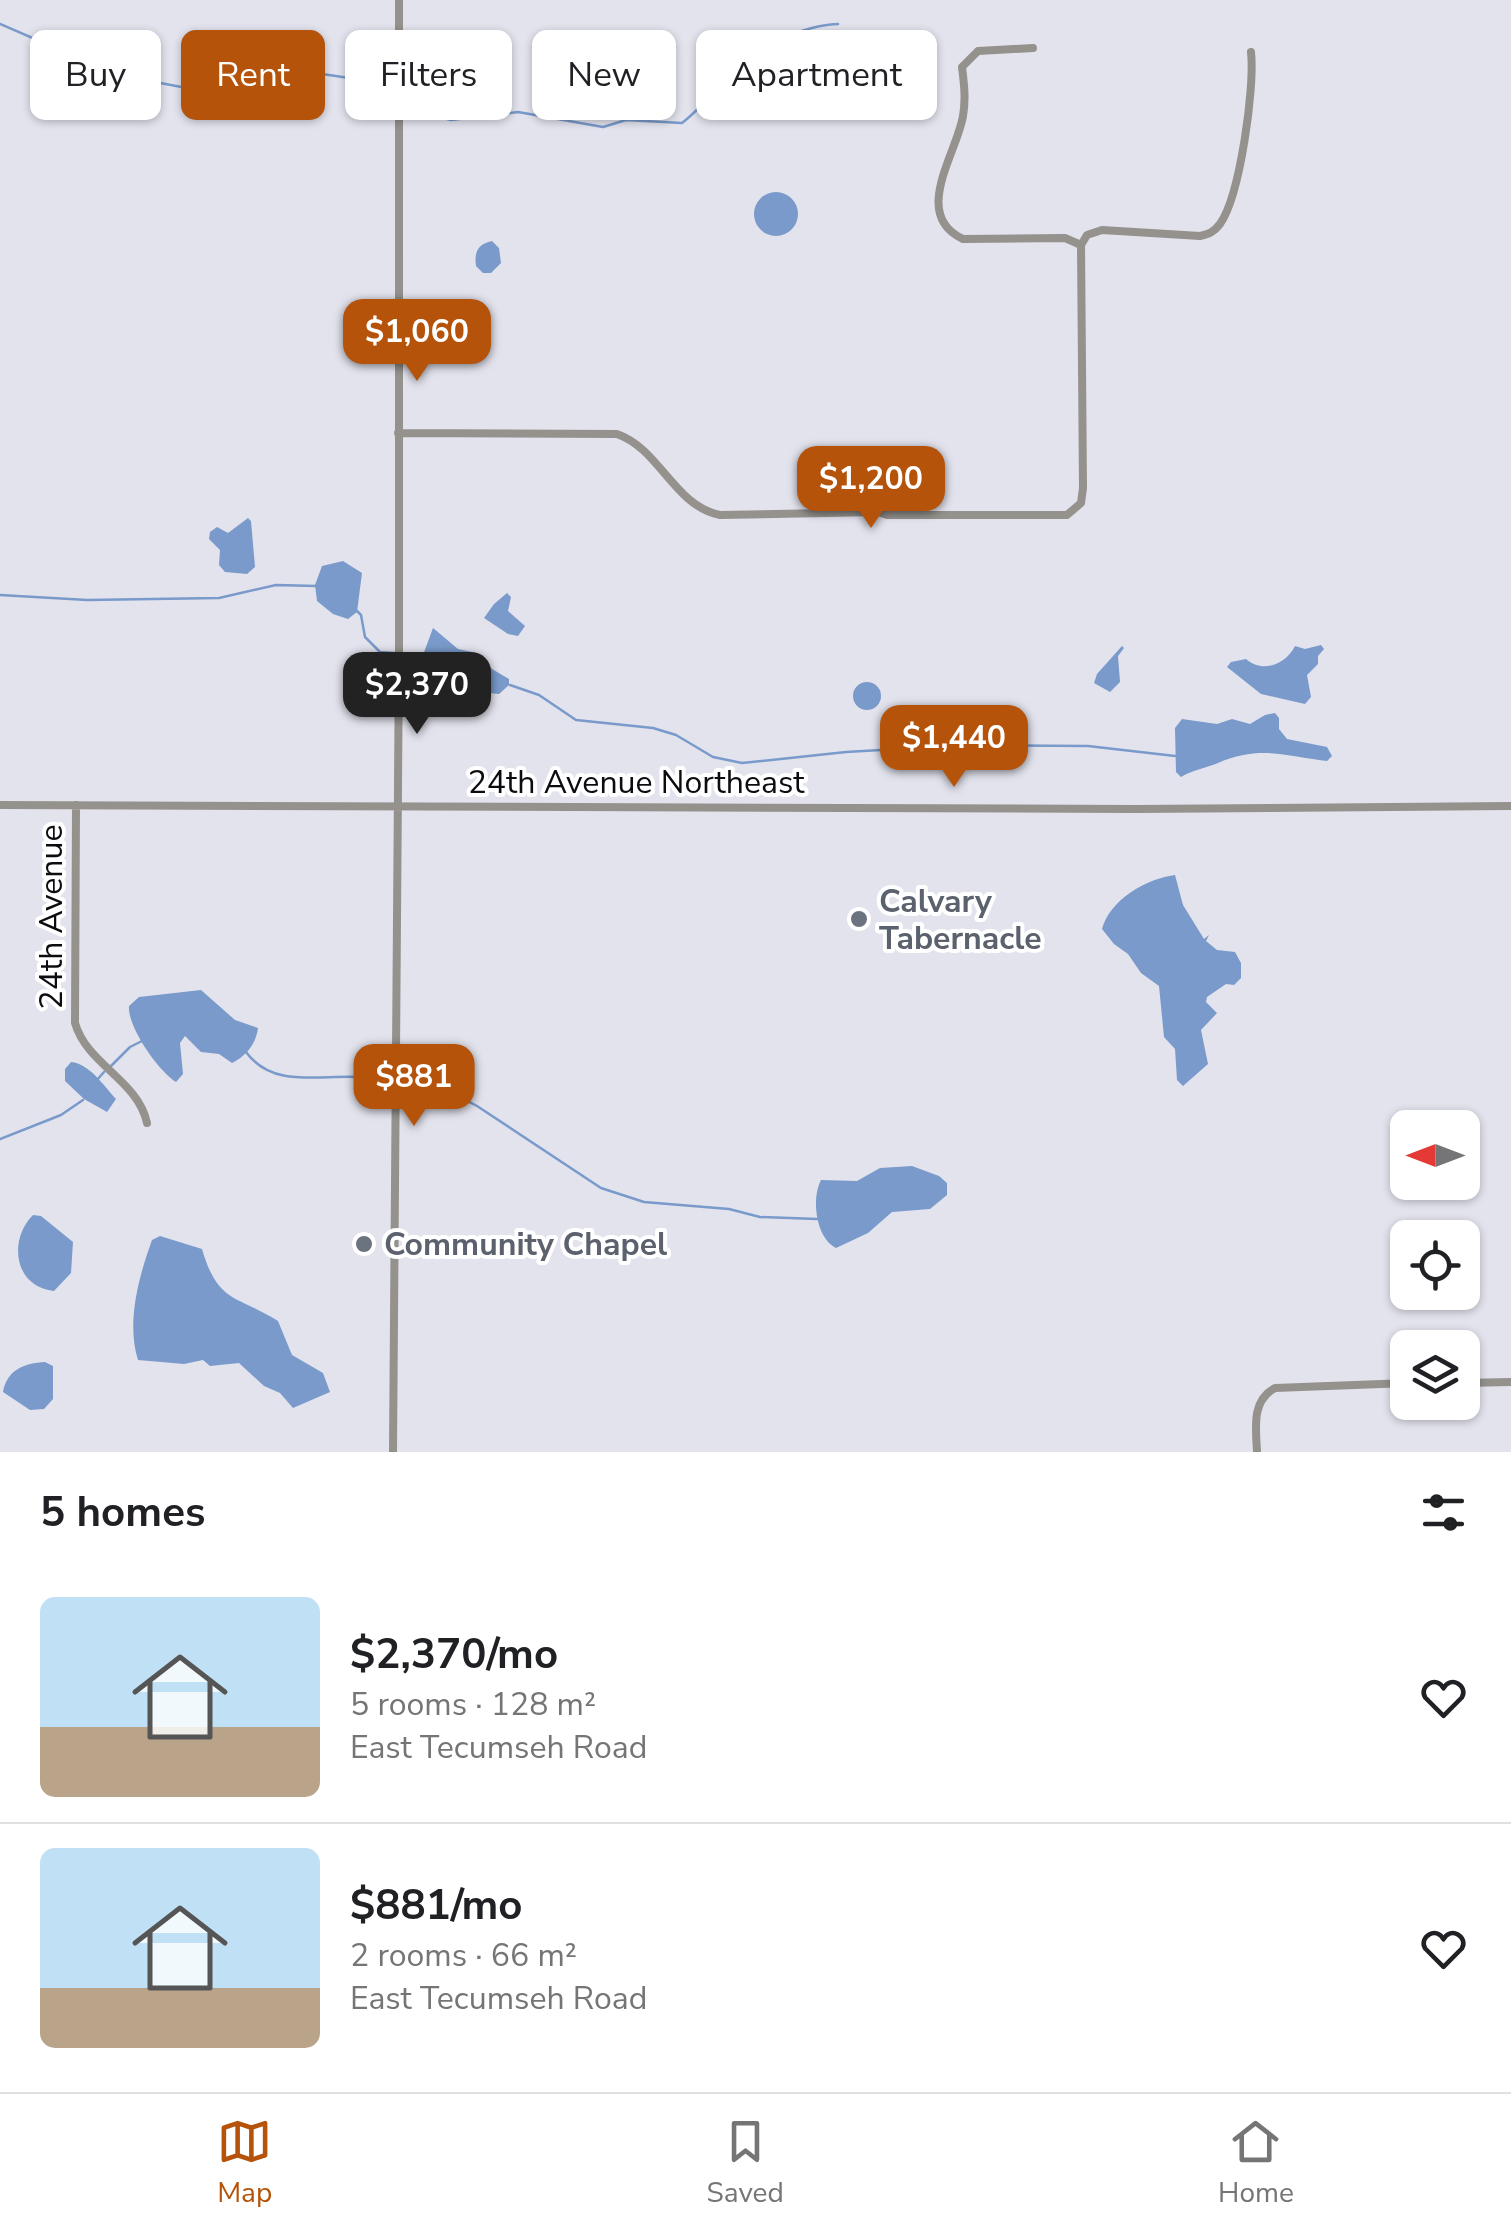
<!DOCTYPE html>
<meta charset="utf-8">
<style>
:root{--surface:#fff;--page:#f2f2f2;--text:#202124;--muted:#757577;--line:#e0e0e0;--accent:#b45309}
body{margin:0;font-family:"Nunito Sans",sans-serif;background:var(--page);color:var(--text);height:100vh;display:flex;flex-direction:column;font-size:38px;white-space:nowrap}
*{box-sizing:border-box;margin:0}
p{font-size:32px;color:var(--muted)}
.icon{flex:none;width:55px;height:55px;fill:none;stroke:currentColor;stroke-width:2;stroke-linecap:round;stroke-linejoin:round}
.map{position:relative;height:1452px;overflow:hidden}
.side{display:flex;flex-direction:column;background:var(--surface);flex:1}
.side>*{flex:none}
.hud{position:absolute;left:30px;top:30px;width:1000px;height:90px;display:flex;gap:20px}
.needle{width:65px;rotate:270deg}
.controls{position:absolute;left:1390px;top:1110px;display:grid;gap:20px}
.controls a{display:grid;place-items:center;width:90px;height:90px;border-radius:15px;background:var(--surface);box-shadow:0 2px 8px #0004;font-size:50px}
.price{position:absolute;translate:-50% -85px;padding:0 22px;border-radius:20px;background:var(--accent);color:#fff;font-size:32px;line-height:65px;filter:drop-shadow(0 2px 5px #0008)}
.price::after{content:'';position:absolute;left:50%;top:60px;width:30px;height:22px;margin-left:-15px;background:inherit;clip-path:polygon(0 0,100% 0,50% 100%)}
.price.selected{background:#222;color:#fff}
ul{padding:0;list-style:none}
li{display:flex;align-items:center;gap:30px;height:250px;padding:0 40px}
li+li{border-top:2px solid var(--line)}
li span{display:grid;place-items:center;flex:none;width:280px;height:200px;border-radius:15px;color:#555}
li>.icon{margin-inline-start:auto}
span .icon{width:120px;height:120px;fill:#fffc;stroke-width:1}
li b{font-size:42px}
h2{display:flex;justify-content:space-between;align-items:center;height:120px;padding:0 40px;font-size:42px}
.chip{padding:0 35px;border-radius:15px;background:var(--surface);box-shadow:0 2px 8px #0004;font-size:35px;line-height:90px}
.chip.selected{background:var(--accent);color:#fff}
.tabs{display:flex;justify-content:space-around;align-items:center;height:140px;border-top:2px solid var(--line);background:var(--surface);font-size:28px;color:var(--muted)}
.tabs a{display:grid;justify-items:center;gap:5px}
.tabs .selected{color:var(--accent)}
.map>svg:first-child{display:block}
.water{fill:#799aca}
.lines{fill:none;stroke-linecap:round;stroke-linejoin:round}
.stream{stroke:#799aca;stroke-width:2.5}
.minor{stroke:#95918d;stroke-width:8}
.worship-dot{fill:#6b7280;stroke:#fff;stroke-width:4}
.labels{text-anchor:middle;stroke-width:8;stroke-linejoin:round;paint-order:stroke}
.street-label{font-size:32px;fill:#0c0c10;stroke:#fff}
.worship-label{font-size:32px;font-weight:bold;fill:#5b616d;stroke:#fff;text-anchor:start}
</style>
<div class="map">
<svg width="1511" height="1452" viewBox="0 0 1511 1452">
<rect width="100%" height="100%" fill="#e3e3ee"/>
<path class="water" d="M754 214a22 22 0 1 1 44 0a22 22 0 1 1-44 0Z
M492,241L499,248L501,263L491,273H483L476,266C474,252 478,244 492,241Z
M248,518L251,521L255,567L247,574L225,572L219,565L220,550L209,539L210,532L217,527L228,533Z
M343,561L362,573L357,612L348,619L333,614L317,601L315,585L322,566Z
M507,593L511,597L508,611L525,626L518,636L508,634L484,618L494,604Z
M433,628L458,649L477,653L492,669L509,679V685L499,694C470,692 436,680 423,655Z
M1321,645L1324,649L1318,656V664L1307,675L1311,697L1305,704L1261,694L1227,667L1231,662L1246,659C1263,674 1286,664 1295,646L1305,649Z
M1122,646L1124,648L1118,656L1120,682L1110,692L1094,683L1097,674Z
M853 696a14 14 0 1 1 28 0a14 14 0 1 1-28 0Z
M1275,713L1279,718V729L1287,739L1327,747L1332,756L1327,761C1285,756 1260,745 1218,763C1206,768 1193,770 1181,777L1176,772L1175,728L1182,719L1217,724L1232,719L1250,724L1265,715Z
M1175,875L1183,905L1204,939L1209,935L1206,941L1217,950L1235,952L1241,963V978L1234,985L1226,984L1207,997L1206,1002L1217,1013L1201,1030L1208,1064L1183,1086L1177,1080L1175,1049L1164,1037L1159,986L1141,973L1128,954L1114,944L1102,929C1110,900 1145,879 1175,875Z
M201,990L235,1020L258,1028C256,1044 246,1056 232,1063L219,1054L201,1052L185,1036L180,1043L183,1074L176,1082C158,1071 127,1026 129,1006L139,997Z
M71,1062C90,1064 103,1085 116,1099L107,1112L84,1099L65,1081V1069Z
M912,1166L939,1176L947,1183V1195L930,1209L892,1212L868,1233L836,1248C816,1238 811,1199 821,1180L857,1181L880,1168Z
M33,1215L41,1216L73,1242L71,1273L54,1291C14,1287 8,1240 33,1215Z
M160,1236L202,1249C218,1304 237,1295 278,1321L292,1355L323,1373L330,1392L293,1408L280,1393L264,1386L239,1363L210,1366L203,1360L184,1364L138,1360C126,1322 139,1276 152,1240Z
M45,1362L53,1366V1399L44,1409L30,1410L3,1392C7,1370 24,1363 45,1362Z"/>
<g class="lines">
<path class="stream" d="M0,24L118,75L192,89L242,91L268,85L292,73L309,72L369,81L397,89
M403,95L425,113L451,120L518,112L603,127L626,120L682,123C708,103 725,76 749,55C766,41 816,24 838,24
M0,595L87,600L219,598L276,585L316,586
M357,611L361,615L365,637L380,652L422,655
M510,685L539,695L576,720L653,728L676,735L713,757L742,763L846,752L968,745L1088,746L1175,756
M246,1052C278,1096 339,1067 383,1081
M111,1066L130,1047L144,1040
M416,1076L427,1073L454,1094L477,1106L601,1188L644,1202L729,1209L760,1217L817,1219
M96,1081L104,1072
M0,1139L61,1115L83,1100"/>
<path class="minor" d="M1033,48L978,51L962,67C964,83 966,99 963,116C957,153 911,215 963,239L1065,238L1081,245L1087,235L1102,230L1200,236C1209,234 1214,232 1220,224C1240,196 1255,87 1251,52
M398,433L617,434C660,449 674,506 720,515L878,512L887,515H1067L1081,503L1083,488L1081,245
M0,805L1135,809L1511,806
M76,805L75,1023C87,1065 138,1080 147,1123
M1462,1383L1511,1382
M393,1452L399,652V0
M1257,1452C1256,1428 1251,1401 1275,1388L1408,1383"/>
</g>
<g class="worship-dot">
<circle cx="859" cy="919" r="10"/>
<circle cx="364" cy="1244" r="10"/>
</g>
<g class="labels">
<g class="street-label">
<text x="636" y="793">24th Avenue Northeast</text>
<text transform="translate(51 917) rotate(-90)" y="11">24th Avenue</text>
</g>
<g class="worship-label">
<text x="879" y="912">Calvary<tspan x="879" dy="37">Tabernacle</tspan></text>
<text x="384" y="1255">Community Chapel</text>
</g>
</g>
</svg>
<div class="controls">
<a><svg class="needle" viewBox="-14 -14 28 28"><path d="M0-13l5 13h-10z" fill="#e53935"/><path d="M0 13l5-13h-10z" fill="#757577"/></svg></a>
<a><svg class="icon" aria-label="locate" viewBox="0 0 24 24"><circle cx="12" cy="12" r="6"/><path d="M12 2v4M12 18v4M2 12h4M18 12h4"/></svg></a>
<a><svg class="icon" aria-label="layers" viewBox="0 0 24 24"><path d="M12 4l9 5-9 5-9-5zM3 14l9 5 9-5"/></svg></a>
</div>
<b class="price" style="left:417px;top:384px">$1,060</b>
<b class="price" style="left:871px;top:531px">$1,200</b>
<b class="price selected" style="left:417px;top:737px">$2,370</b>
<b class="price" style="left:954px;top:790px">$1,440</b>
<b class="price" style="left:414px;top:1129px">$881</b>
<div class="hud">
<a class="chip">Buy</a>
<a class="chip selected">Rent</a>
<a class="chip">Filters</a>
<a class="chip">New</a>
<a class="chip">Apartment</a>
</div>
</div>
<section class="side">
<h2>5 homes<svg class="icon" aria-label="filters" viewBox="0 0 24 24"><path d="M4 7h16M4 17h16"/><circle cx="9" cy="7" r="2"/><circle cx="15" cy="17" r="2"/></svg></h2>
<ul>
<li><span style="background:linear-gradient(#bfe0f5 65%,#b9a48a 0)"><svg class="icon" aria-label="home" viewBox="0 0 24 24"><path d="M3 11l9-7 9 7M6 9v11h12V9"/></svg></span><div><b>$2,370/mo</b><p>5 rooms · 128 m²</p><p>East Tecumseh Road</p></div><svg class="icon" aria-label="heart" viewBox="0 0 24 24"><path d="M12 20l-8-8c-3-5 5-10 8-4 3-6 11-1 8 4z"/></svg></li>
<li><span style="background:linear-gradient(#bfe0f5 70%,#b9a48a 0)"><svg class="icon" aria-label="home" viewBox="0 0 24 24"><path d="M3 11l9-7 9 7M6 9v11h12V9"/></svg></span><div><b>$881/mo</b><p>2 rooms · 66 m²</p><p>East Tecumseh Road</p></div><svg class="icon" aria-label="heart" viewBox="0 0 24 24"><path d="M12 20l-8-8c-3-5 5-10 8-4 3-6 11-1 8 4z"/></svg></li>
</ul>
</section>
<nav class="tabs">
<a class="selected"><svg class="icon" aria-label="map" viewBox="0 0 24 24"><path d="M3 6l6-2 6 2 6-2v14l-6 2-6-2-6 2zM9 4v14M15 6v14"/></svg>Map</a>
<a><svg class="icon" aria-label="saved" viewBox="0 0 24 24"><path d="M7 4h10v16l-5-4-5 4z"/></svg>Saved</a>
<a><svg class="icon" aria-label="home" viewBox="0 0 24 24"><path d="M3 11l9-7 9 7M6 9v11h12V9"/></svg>Home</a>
</nav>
